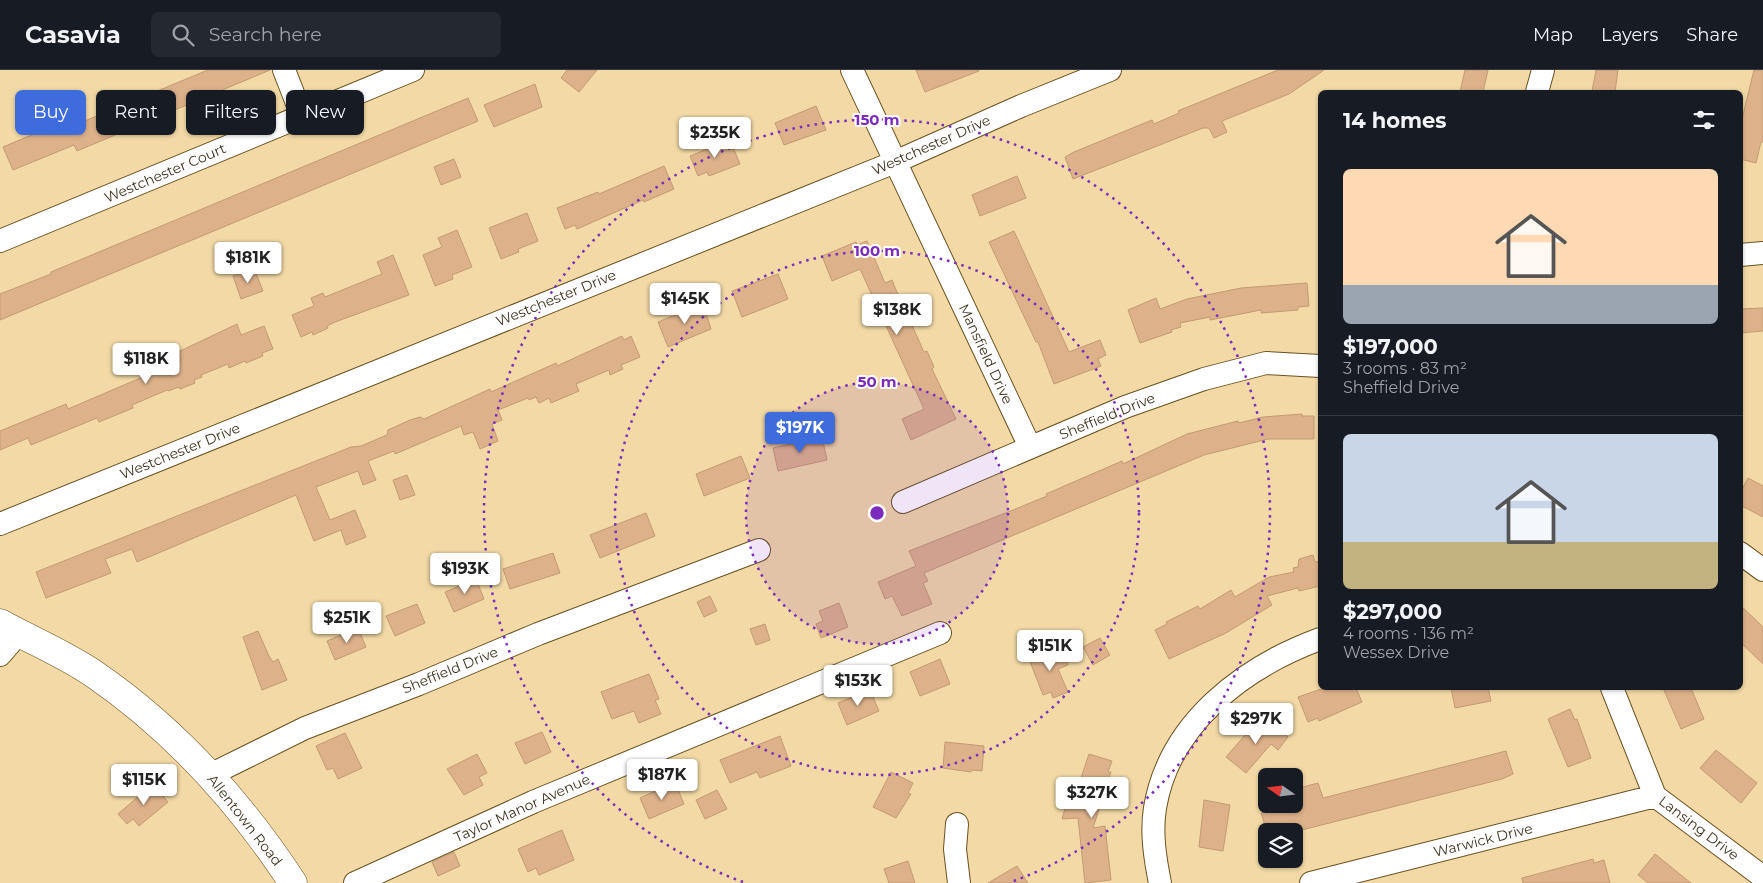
<!DOCTYPE html>
<meta charset="utf-8">
<style>
:root{--surface:#171b24;--page:#242831;--text:#f1f3f6;--muted:#9ea1a6;--line:#363941;--accent:#3e6cdc}
body{margin:0;font-family:Montserrat,sans-serif;background:var(--page);color:var(--text);height:100vh;display:flex;flex-direction:column;font-size:19px;white-space:nowrap}
*{box-sizing:border-box;margin:0}
p{font-size:16px;color:var(--muted)}
.icon{flex:none;width:28px;height:28px;fill:none;stroke:currentColor;stroke-width:2;stroke-linecap:round;stroke-linejoin:round}
.map{position:relative;flex:1;overflow:hidden}
.details{position:absolute;left:1318px;top:20px;width:425px;height:600px;display:flex;flex-direction:column;background:var(--surface);border-radius:8px;box-shadow:0 1px 4px #0004}
.details>*{flex:none}
.top-card{position:absolute;left:15px;top:20px;width:475px;height:45px;display:flex;gap:10px}
.needle{width:32px;rotate:284deg}
.fabs{position:absolute;left:1258px;top:698px;display:grid;gap:10px}
.fabs a{display:grid;place-items:center;width:45px;height:45px;border-radius:8px;background:var(--surface);box-shadow:0 1px 4px #0004;font-size:25px}
.price{position:absolute;translate:-50% -42px;padding:0 11px;border-radius:5px;background:#fff;color:#222;font-size:16px;line-height:32px;filter:drop-shadow(0 1px 2px #0008)}
.price::after{content:'';position:absolute;left:50%;top:30px;width:15px;height:11px;margin-left:-8px;background:inherit;clip-path:polygon(0 0,100% 0,50% 100%)}
.price.selected{background:var(--accent);color:#fff}
ul{padding:0;list-style:none}
li{display:grid;align-content:center;gap:10px;height:265px;padding:0 25px}
li+li{border-top:1px solid var(--line)}
li span{display:grid;place-items:center;height:155px;border-radius:8px;color:#555}
li>.icon{margin-inline-start:auto}
span .icon{width:90px;height:90px;fill:#fffc;stroke-width:1}
li b{font-size:21px}
h2{display:flex;justify-content:space-between;align-items:center;height:60px;padding:0 25px;font-size:21px}
.pill{padding:0 18px;border-radius:8px;background:var(--surface);box-shadow:0 1px 4px #0004;font-size:18px;line-height:45px}
.pill.selected{background:var(--accent);color:#fff}
header{display:flex;align-items:center;gap:30px;box-sizing:border-box;height:70px;padding:0 25px;background:var(--surface);border-bottom:1px solid var(--line)}
header strong{font-size:24px}
nav{display:flex;gap:28px;margin-inline-start:auto;font-size:18px}
.search{width:350px;height:45px;background:var(--page);display:flex;align-items:center;gap:12px;box-sizing:border-box;padding:0 18px;border-radius:8px;color:var(--muted);font-size:19px}
.map>svg:first-child{display:block}
.building{fill:#ddb28a;stroke:#c39a73}
.lines{fill:none;stroke-linecap:round;stroke-linejoin:round}
.minor-casing{stroke:#685221;stroke-width:24}
.major-casing{stroke:#685221;stroke-width:29}
.minor{stroke:#fff;stroke-width:22}
.major{stroke:#fff;stroke-width:28}
.ring{fill:none;stroke:#7b2cbf;stroke-width:2.5;stroke-dasharray:2.5 5}
.labels{text-anchor:middle;stroke-width:4;stroke-linejoin:round;paint-order:stroke}
.street-label{font-size:14px;fill:#3e341f;stroke:#fdfdfd}
.centre{fill:#7b2cbf;stroke:#fdfdfd;stroke-width:2.5}
.ring-label{font-size:15px;text-anchor:middle;font-weight:bold;fill:#7b2cbf;stroke:#fdfdfd;stroke-width:4;stroke-linejoin:round;paint-order:stroke}
</style>
<header>
<strong>Casavia</strong>
<div class="search"><svg class="icon" aria-label="search" viewBox="0 0 24 24"><circle cx="10" cy="10" r="6"/><path d="M15 15l6 6"/></svg>Search here</div>
<nav><a>Map</a><a>Layers</a><a>Share</a></nav>
</header>
<div class="map">
<svg width="1763" height="813" viewBox="0 0 1763 813">
<rect width="100%" height="100%" fill="#f2d9a5"/>
<path class="building" d="M208,0H270L77,81L74,75L13,100L3,77L48,58L51,65Z
M567,0H597L579,22L561,8Z
M916,0H979V1L925,22Z
M1278,0H1324L1289,24L1222,51L1227,62L1214,68L1209,58H1203L1073,109L1065,87L1074,82L1152,50L1154,54L1179,43L1178,41Z
M1465,0H1488L1483,22H1460Z
M1596,0H1618L1615,22L1592,21Z
M1754,0H1763V72H1761L1756,93L1740,89V57Z
M535,14L542,37L494,57L484,35Z
M468,28L478,51L0,250V224L51,204V202Z
M816,36L826,60L784,75L775,53Z
M730,70L740,94L709,106L707,102L698,106L690,86Z
M454,89L461,107L441,115L434,97Z
M664,96L674,119L644,132L643,130L577,159L575,155L565,159L557,138L598,122L599,124Z
M1017,106L1026,128L980,146L972,125Z
M527,143L538,171L518,179L519,182L501,189L489,158Z
M457,160L472,197L452,205L453,209L435,216L423,185L442,177L438,168Z
M1014,161L1069,282L1100,270L1106,285L1098,289L1101,296L1054,314L1038,272H1036L989,172Z
M867,171L885,213L892,210L899,227L902,226L909,242L907,244L910,251L924,282L927,281L934,297L932,299L956,349L911,370L902,349L924,339L860,199L832,211L822,186L856,172L857,175Z
M393,185L409,225L335,252L327,256L328,258L313,265L312,262L301,267L292,245L314,236L311,228L323,223L325,227L382,204L377,192Z
M254,198L263,221L241,229L233,206Z
M778,204L788,229L742,247L732,221Z
M1307,213L1309,236L1298,237V240L1261,243V240L1210,250V247L1180,253L1181,257L1171,260L1172,262L1140,273L1128,240L1156,228L1160,239L1187,229L1241,218Z
M703,234L711,259L668,277L658,252Z
M1763,238V261L1740,263V239Z
M237,254L241,265L264,256L273,279L262,283L263,286L246,293L245,291L229,298L228,294L201,305L202,307L194,310L195,313L180,319L179,317L168,321L167,320L132,335L133,338L99,352L97,348L31,375L28,368L0,380V361L66,334L68,339L159,300L181,290L178,282Z
M622,266L624,270L631,266L640,287L621,295L623,299L610,305L609,300L576,314L579,321L551,333L549,328L539,333L536,327L529,330L528,328L498,340L502,350L492,354L498,371L480,379L473,362L464,365L461,356L395,384L394,381L368,391L376,410L363,415L358,401L316,417L330,450L355,440L366,467L346,475L341,460L314,471L296,425L137,492L132,479L105,489L111,503L46,528L36,502L351,377L361,376L387,365L388,360L410,350L420,347L424,349L490,319L491,322L545,298L556,293L557,296Z
M1302,344V346H1314V369H1268L1204,385L924,503L928,511L923,513L932,534L902,546L892,526L885,529L878,512L916,496L909,481L1013,440L1047,426L1046,424L1122,391L1123,394L1187,364L1238,351L1239,353L1263,347Z
M822,367L827,390L778,401L773,378Z
M741,386L750,408L704,426L696,404Z
M407,405L415,425L400,430L393,410Z
M1748,408L1763,416V447L1740,435V423Z
M646,443L655,466L600,488L590,465Z
M553,483L560,503L510,519L503,499Z
M1313,485L1315,492L1320,491V516L1299,521L1298,518L1267,526L1272,535L1226,563L1169,589L1155,560L1167,554L1166,552L1198,536L1200,539L1231,520L1235,527L1269,507L1294,502L1293,498L1298,497L1299,489Z
M476,509L484,529L454,542L445,522Z
M710,526L717,541L704,547L697,532Z
M839,533L848,557L821,568L816,554L823,551L819,541Z
M417,534L425,553L395,566L386,546Z
M1740,535L1763,557V594L1740,572Z
M765,554L770,570L756,575L750,559Z
M358,558L366,577L335,590L327,571Z
M258,561L269,586L273,592L278,589L287,610L262,620L243,567Z
M1100,568L1110,585L1093,595L1083,577Z
M1061,577L1068,595L1058,599L1068,622L1053,628L1051,622L1043,625L1029,589Z
M940,589L950,614L920,626L910,602Z
M649,604L659,629L655,630L661,644L639,653L634,641L612,649L601,622Z
M1324,618H1356L1362,632L1319,651L1318,648L1308,652L1298,627Z
M1451,618H1488L1491,631L1455,638Z
M1663,618H1691L1704,649L1681,659Z
M870,620L879,641L847,655L838,633Z
M1570,639L1575,650L1577,649L1591,688L1568,697L1548,649Z
M1265,647L1288,667L1278,680L1271,674L1246,703L1226,687L1252,657L1255,659Z
M542,662L551,682L525,694L515,673Z
M345,663L362,698L338,709L333,698L327,700L316,676Z
M780,666L791,696L760,708L757,702L730,713L720,690Z
M945,672L984,676L982,701L971,700V702L943,698Z
M1716,680L1757,713L1741,733L1700,698Z
M1506,681L1513,704L1502,709L1298,761H1267L1261,743L1302,731L1299,718L1318,713L1323,728Z
M477,684L487,703L479,707L483,715L464,725L447,699Z
M1089,684L1112,691L1108,702H1111L1093,758L1105,756L1111,810L1085,813L1078,748L1062,749L1068,728L1074,729Z
M891,702L913,713L908,723L911,724L896,748L873,737Z
M675,712L684,734L649,749L640,728Z
M153,714L168,732L139,756L133,749L127,754L118,744Z
M717,720L727,739L705,749L696,730Z
M1204,730L1230,735L1223,781L1199,777Z
M562,760L574,790L539,805L536,798L528,802L518,779Z
M454,782L460,796L438,806L432,792Z
M1655,784L1691,813H1648L1638,805Z
M1593,789L1594,793L1604,790L1610,813H1523L1522,808Z
M908,791L915,813H889L884,799Z
M1017,796L1028,813H988Z"/>
<g class="lines">
<g class="minor-casing">
<path id="minor" d="M284,0L302,46
M852,0L1030,377
M1537,22L1543,0
M0,171L413,0
M1740,185L1763,183
M903,432L1125,337L1204,309L1266,293L1320,296
M0,454L895,92L1021,36L1110,0
M1740,483L1763,500
M0,585L19,563
M1612,618L1655,726L1763,807
M210,705L305,658L419,614L538,564L759,480
M957,754L955,779L959,813
M355,813L533,732L940,563
M1160,813C1155,788 1151,763 1155,738C1169,653 1244,597 1320,569
M1311,813L1655,726"/>
</g>
<g class="major-casing">
<path id="major" d="M0,553C31,570 65,584 94,604C174,659 240,732 293,813"/>
</g>
<use href="#minor" class="minor"/>
<use href="#major" class="major"/>
</g>
<circle cx="877" cy="443" r="131" fill="#7b2cbf" fill-opacity=".12"/>
<g class="ring">
<circle cx="877" cy="443" r="131"/>
<circle cx="877" cy="443" r="262"/>
<path d="M743 812A393 393 0 1 1 1011 812"/>
</g>
<g class="labels">
<g class="street-label">
<text transform="translate(931 75) rotate(-24)" y="5">Westchester Drive</text>
<text transform="translate(165 103) rotate(-23)" y="5">Westchester Court</text>
<text transform="translate(556 228) rotate(-22)" y="5">Westchester Drive</text>
<text transform="translate(986 284) rotate(65)" y="5">Mansfield Drive</text>
<text transform="translate(1107 346) rotate(-22)" y="5">Sheffield Drive</text>
<text transform="translate(180 381) rotate(-22)" y="5">Westchester Drive</text>
<text transform="translate(450 600) rotate(-22)" y="5">Sheffield Drive</text>
<text transform="translate(522 738) rotate(-24)" y="5">Taylor Manor Avenue</text>
<text transform="translate(245 750) rotate(52)" y="5">Allentown Road</text>
<text transform="translate(1699 758) rotate(37)" y="5">Lansing Drive</text>
<text transform="translate(1483 770) rotate(-14)" y="5">Warwick Drive</text>
</g>
</g>
<circle cx="877" cy="443" r="8" class="centre"/>
<g class="ring-label">
<text x="877" y="55">150 m</text>
<text x="877" y="186">100 m</text>
<text x="877" y="317">50 m</text>
</g>
</svg>
<div class="fabs">
<a><svg class="needle" viewBox="-14 -14 28 28"><path d="M0-13l5 13h-10z" fill="#e53935"/><path d="M0 13l5-13h-10z" fill="#9ea1a6"/></svg></a>
<a><svg class="icon" aria-label="layers" viewBox="0 0 24 24"><path d="M12 4l9 5-9 5-9-5zM3 14l9 5 9-5"/></svg></a>
</div>
<b class="price" style="left:715px;top:89px">$235K</b>
<b class="price" style="left:248px;top:214px">$181K</b>
<b class="price" style="left:685px;top:255px">$145K</b>
<b class="price" style="left:897px;top:266px">$138K</b>
<b class="price" style="left:146px;top:315px">$118K</b>
<b class="price selected" style="left:800px;top:384px">$197K</b>
<b class="price" style="left:465px;top:525px">$193K</b>
<b class="price" style="left:347px;top:574px">$251K</b>
<b class="price" style="left:1050px;top:602px">$151K</b>
<b class="price" style="left:858px;top:637px">$153K</b>
<b class="price" style="left:1256px;top:675px">$297K</b>
<b class="price" style="left:662px;top:731px">$187K</b>
<b class="price" style="left:144px;top:736px">$115K</b>
<b class="price" style="left:1092px;top:749px">$327K</b>
<div class="top-card">
<a class="pill selected">Buy</a>
<a class="pill">Rent</a>
<a class="pill">Filters</a>
<a class="pill">New</a>
</div>
<section class="details">
<h2>14 homes<svg class="icon" aria-label="filters" viewBox="0 0 24 24"><path d="M4 7h16M4 17h16"/><circle cx="9" cy="7" r="2"/><circle cx="15" cy="17" r="2"/></svg></h2>
<ul>
<li><span style="background:linear-gradient(#ffd9b3 75%,#9aa5b1 0)"><svg class="icon" aria-label="home" viewBox="0 0 24 24"><path d="M3 11l9-7 9 7M6 9v11h12V9"/></svg></span><div><b>$197,000</b><p>3 rooms · 83 m²</p><p>Sheffield Drive</p></div></li>
<li><span style="background:linear-gradient(#c9d6e8 70%,#c2b280 0)"><svg class="icon" aria-label="home" viewBox="0 0 24 24"><path d="M3 11l9-7 9 7M6 9v11h12V9"/></svg></span><div><b>$297,000</b><p>4 rooms · 136 m²</p><p>Wessex Drive</p></div></li>
</ul>
</section>
</div>
